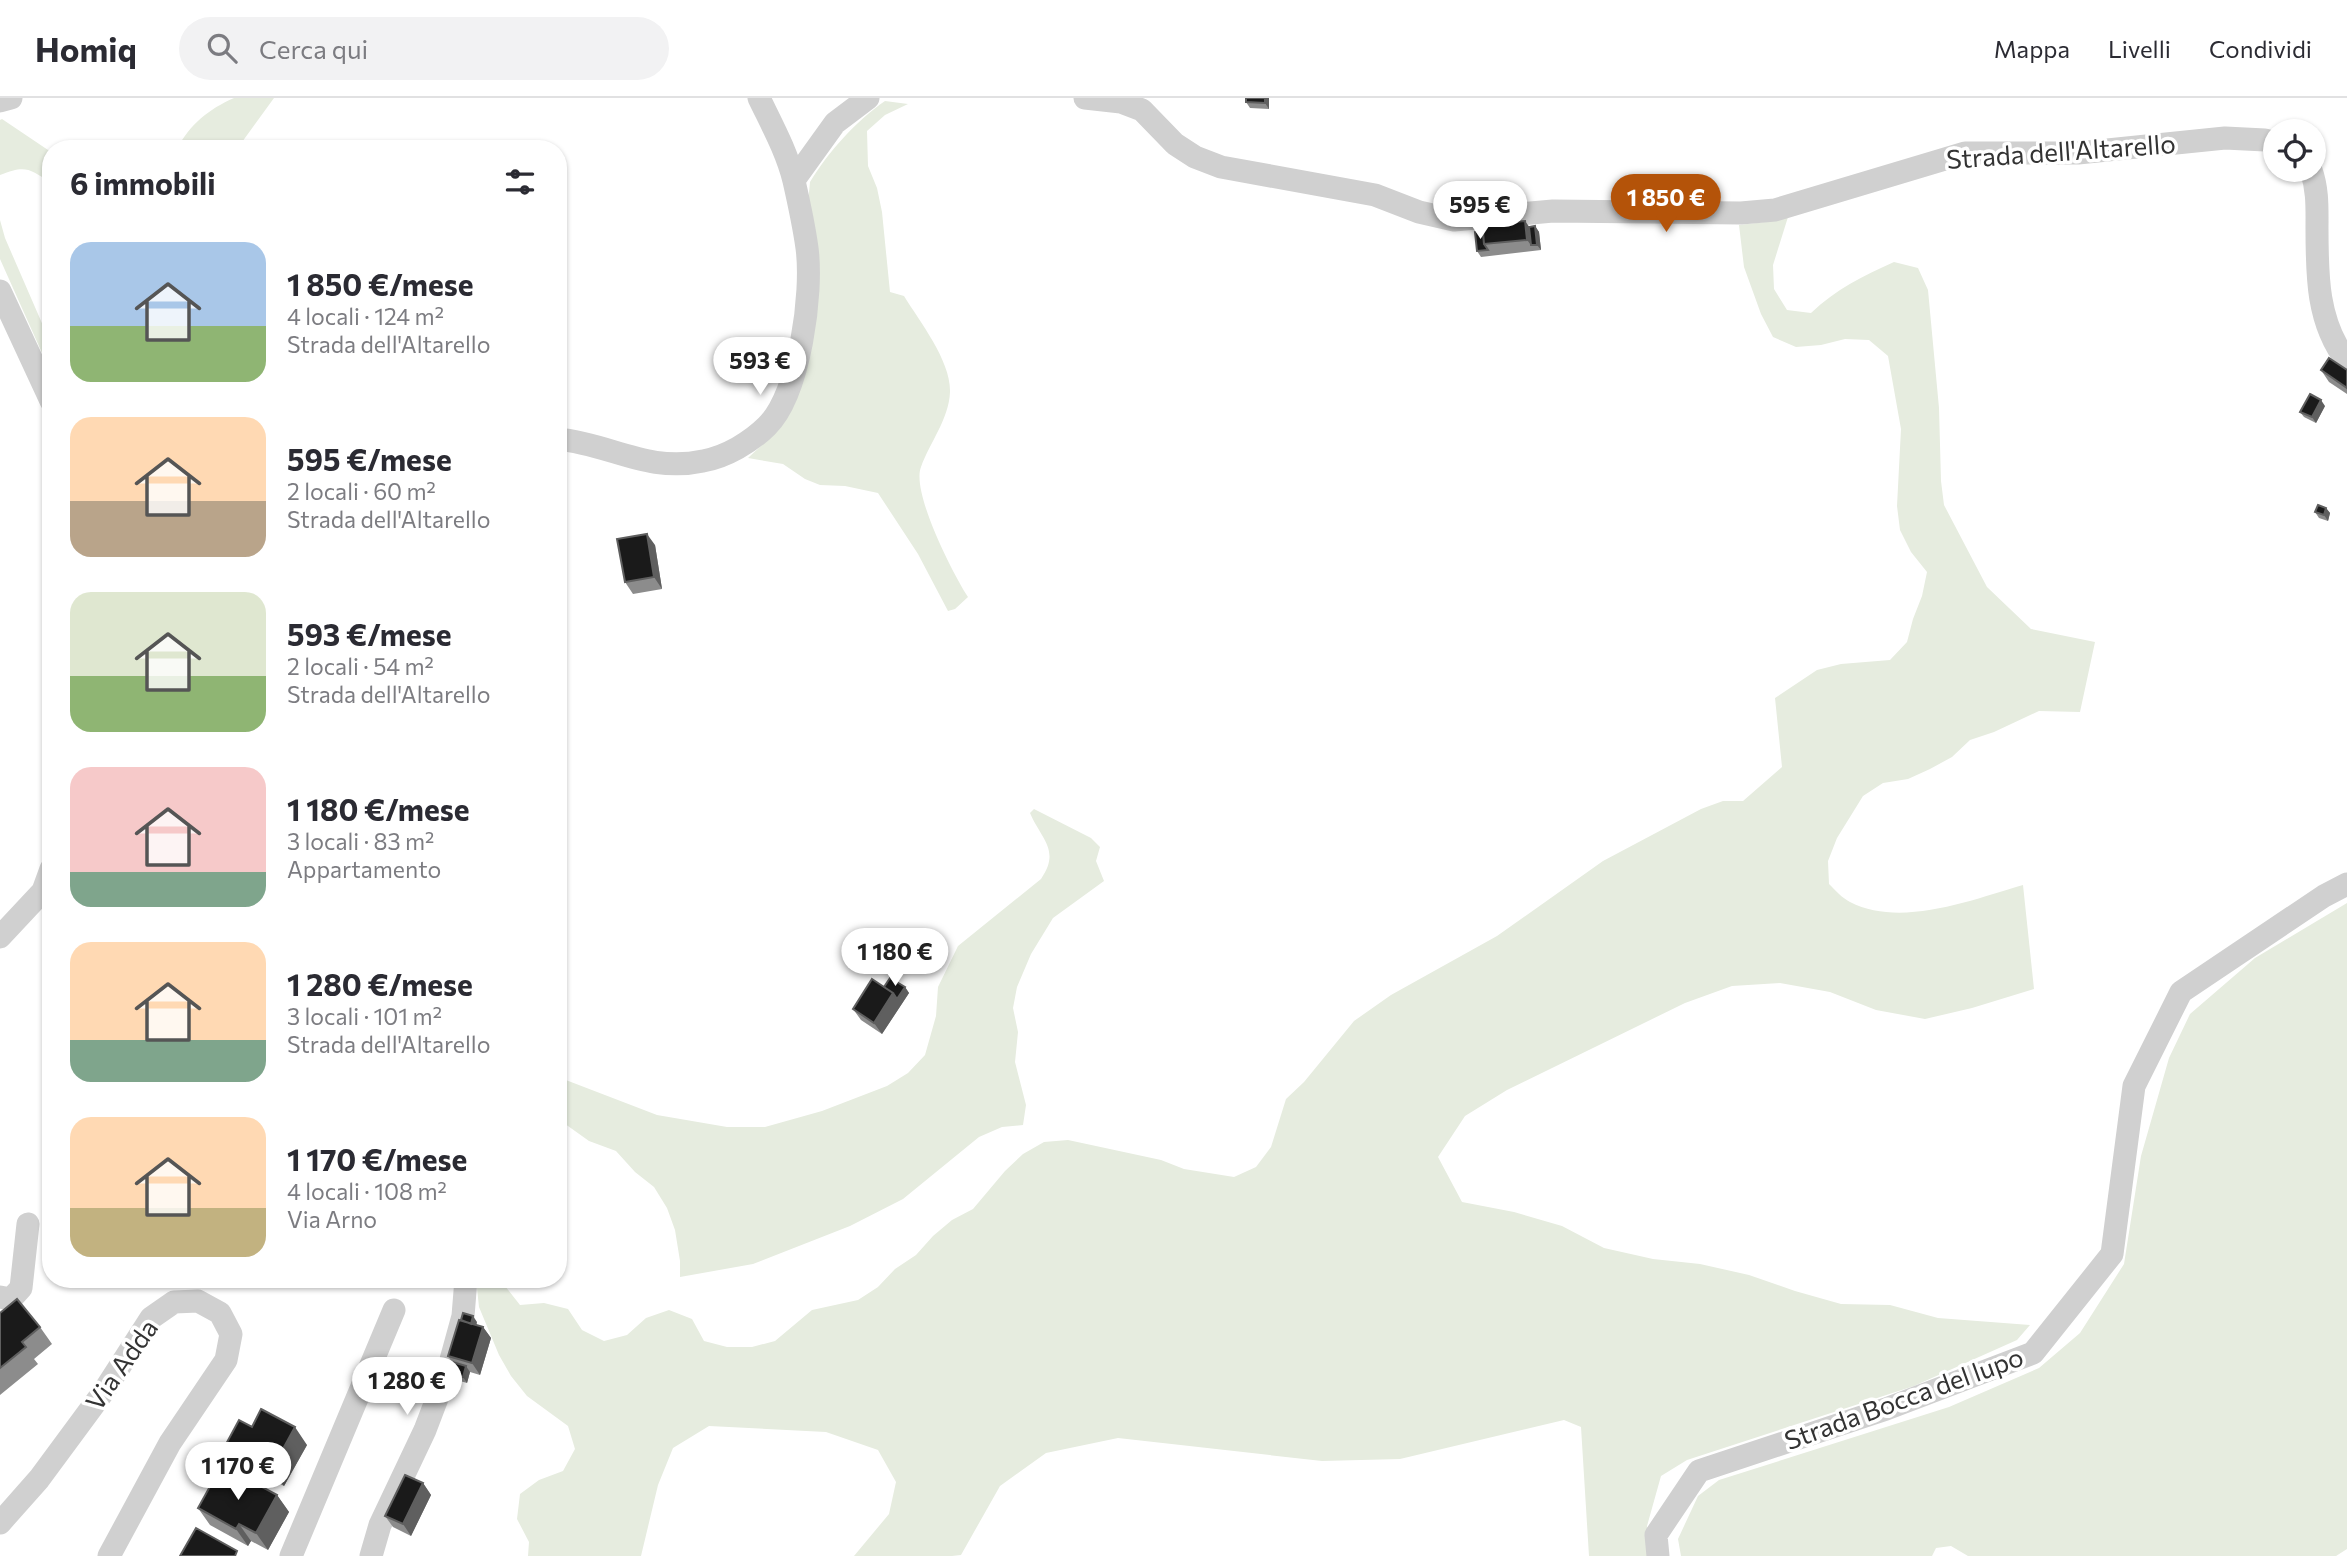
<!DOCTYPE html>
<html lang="it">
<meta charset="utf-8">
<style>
:root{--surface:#fff;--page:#f2f2f3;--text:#2b2b33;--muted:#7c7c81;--line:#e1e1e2;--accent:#b45309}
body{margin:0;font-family:Commissioner,sans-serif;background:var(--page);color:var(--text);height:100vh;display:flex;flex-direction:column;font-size:26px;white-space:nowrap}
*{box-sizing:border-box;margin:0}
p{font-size:23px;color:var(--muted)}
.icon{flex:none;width:38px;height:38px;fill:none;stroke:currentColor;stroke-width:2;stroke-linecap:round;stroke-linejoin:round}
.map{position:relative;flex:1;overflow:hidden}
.drawer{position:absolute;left:42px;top:42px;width:525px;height:1148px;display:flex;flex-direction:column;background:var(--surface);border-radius:28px;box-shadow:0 2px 5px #0004}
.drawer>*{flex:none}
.buttons{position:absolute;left:2263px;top:21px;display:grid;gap:14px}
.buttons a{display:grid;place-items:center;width:63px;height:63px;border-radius:50%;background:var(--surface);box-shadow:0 2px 5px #0004;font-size:35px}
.price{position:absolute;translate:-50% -60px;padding:0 16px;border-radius:24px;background:#fff;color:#222;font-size:23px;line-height:46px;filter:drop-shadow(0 2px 4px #0008)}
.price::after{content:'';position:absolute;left:50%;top:42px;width:21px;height:16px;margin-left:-10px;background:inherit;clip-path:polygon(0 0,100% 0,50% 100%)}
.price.selected{background:var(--accent);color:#fff}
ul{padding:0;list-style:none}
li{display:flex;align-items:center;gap:21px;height:175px;padding:0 28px}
li span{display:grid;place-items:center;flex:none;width:196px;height:140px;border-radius:21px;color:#555}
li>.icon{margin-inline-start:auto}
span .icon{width:84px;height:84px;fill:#fffc;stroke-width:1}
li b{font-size:30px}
h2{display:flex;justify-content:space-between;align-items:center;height:84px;padding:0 28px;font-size:30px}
header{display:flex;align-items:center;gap:42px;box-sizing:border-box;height:98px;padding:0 35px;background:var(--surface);border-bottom:2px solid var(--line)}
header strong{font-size:33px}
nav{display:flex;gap:38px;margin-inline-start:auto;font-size:24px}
.search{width:490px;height:63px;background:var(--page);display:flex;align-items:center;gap:18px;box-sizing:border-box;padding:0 24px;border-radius:38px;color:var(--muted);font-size:26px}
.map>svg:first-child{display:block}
.green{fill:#e6ecdf}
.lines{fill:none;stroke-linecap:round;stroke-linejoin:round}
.street{stroke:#d0d0d0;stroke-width:23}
.wall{fill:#8c8c8c}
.shaded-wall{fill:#5f5f5f}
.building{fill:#1a1a1a;stroke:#5f5f5f;stroke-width:2}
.labels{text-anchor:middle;stroke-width:7;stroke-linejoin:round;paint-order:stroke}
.street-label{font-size:26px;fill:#333;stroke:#fff}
</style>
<header>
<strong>Homiq</strong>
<div class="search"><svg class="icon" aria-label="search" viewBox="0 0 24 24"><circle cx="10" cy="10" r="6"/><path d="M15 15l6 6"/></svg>Cerca qui</div>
<nav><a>Mappa</a><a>Livelli</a><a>Condividi</a></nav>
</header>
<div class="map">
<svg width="2347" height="1458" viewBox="0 0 2347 1458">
<rect width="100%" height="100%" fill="#fff"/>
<path class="green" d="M234,0H274L237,51H177C190,26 209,11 234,0Z
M885,3L908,6L885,17L867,33L868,68L877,90L882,114L890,194L904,198C920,224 951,263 950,294C949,321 930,344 921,369C911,394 953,476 968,499L955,511L948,513L918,456L878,395L845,388L820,387L805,381L783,366L748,360L765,344L788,313L810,84C829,53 856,23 885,3Z
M2,21L51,54V85C29,70 25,67 0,77V22Z
M1788,119L1773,167L1774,191L1787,212L1811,215C1836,191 1863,178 1894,164L1918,170L1928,192L1939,310L1941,383L1944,407L1987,489L2031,531L2095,544L2080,614L2039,613L1994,634L1970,642L1952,659L1930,671L1908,681L1883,685L1863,698L1837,740L1828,763L1829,786C1835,792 1842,800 1850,804C1901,830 1971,802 2023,787L2034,891L1972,910L1925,921L1876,912L1830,894L1780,885L1732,888L1685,905L1507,992L1465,1018L1438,1059L1462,1104L1514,1114L1562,1128L1604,1150L1653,1161L1700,1166L1749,1177L1795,1193L1841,1206L1890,1207L1938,1220L2030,1227L2017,1242L1914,1288L1687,1362L1661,1378L1647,1428L1649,1458H1589L1581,1329L1564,1322L1400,1361L1322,1363L1118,1340L1046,1355L1000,1388L961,1457L952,1458H854L889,1416L896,1384L878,1352L826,1334L709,1328L673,1350L658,1387L641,1458H528L529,1444L517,1421L520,1396L539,1382L563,1373L575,1351L568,1328L527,1298L511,1278L499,1257L479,1209L476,1181H503L505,1188L520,1207L544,1205L568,1211L582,1232L604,1243L627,1237L646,1220L669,1212L692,1221L704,1243L727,1249H752L775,1243L812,1212L858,1202L878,1189L895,1171L916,1157L933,1138L952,1122L973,1111L1005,1073L1023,1056L1044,1044L1068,1042L1161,1062L1184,1071L1234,1079L1256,1069L1271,1049L1286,1001L1304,984L1354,923L1391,897L1497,838L1603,763L1701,711L1723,703H1743L1782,669L1775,600L1817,572L1841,566L1890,562L1907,544L1913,521L1922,498L1927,474L1911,454L1900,432L1897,408L1901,331L1888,258L1869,242L1845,241L1821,247L1796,249L1773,239L1761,216L1744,169L1739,127L1765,124Z
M0,122L5,140L51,246V275L0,161Z
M1034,711L1091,740L1100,749L1096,763L1104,783L1053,820L1031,856L1017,889L1013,910L1018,934L1015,964L1026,1007L1023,1027L1002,1029L979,1039L903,1101L850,1128L753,1166L680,1179V1163L675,1132L667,1110L654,1089L635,1074L616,1053L589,1043L561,1023L558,1020V979L657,1017L727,1029H765L822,1013L887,988L908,975L925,957L936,918L938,889L958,848L1041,781C1061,752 1041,741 1030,715Z
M2347,805V1451L2336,1458H1968L1951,1448L1936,1450L1932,1458H1681L1678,1441L1698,1398L1719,1382L1949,1309L2039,1270L2080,1235L2124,1166L2141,1058L2169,960L2190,916L2255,860Z"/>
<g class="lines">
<path class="street" d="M1085,0L1121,4L1142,12L1175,46L1195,59L1221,69L1375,97L1419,114L1454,122L1553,113L1741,115L1775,112L1965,55H2078L2225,40L2265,42L2275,45
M0,3L11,0
M2311,72C2318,92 2317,110 2317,131C2317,177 2317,225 2347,263
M794,82L835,25L868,0
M0,193L51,303
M558,341C610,346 648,375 703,363C726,359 751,344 767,328C800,295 813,195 807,150C804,128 799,105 794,83C787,54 772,27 759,0
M0,839L43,793L51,771
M0,1199L11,1201L21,1190L28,1126
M0,1425L39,1381L104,1293L151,1220L174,1204L198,1203L220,1215L231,1236L226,1262L170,1345L109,1458
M291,1458L394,1212
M371,1458L380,1427L425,1332L449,1269L463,1218L466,1181
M1658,1458L1656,1437L1699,1373L1886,1311L2033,1255L2112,1156L2134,988L2181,894L2324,798L2347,786"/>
</g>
<path class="wall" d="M1269,0V11L1250,10L1246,4Z
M1535,128L1539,134L1541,152L1481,159L1477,153L1475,134Z
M2321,272H2347V296L2329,284Z
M2325,308L2316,325L2304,319L2300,314Z
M2326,410L2330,415L2328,423L2319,420L2315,414Z
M655,447L662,491L633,496L625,484Z
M884,889H905L909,895L882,936L861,922L853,911Z
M0,1215L40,1229L52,1246L34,1261L38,1266L0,1297Z
M477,1224L476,1227L483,1229L491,1240L480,1277L470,1274L467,1285L453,1281L449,1275L452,1264L448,1258Z
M252,1329L307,1347L284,1388L238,1363L226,1346Z
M233,1382L277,1397L289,1414L268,1452L251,1443L248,1448L210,1427L198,1410Z
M423,1385L431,1397L411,1438L393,1429L385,1418Z"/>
<path class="shaded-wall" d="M1265,0H1269V11L1265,5Z
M1525,123L1533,134L1531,147L1527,142Z
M1535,128L1539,134L1541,152L1537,147Z
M2321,302L2325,308L2316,325L2312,319Z
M2326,410L2330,415L2328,423L2324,417Z
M647,436L655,447L662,491L654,479Z
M905,889L909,895L882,936L874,925L893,895Z
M231,1181H239L235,1187Z
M473,1218L477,1224L474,1235L470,1230Z
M483,1229L491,1240L480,1277L472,1265Z
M466,1268L470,1274L467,1285L463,1279Z
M295,1329L307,1347L284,1388L272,1371Z
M423,1385L431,1397L411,1438L403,1426Z
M277,1397L289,1414L268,1452L256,1435Z
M239,1426L251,1443L248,1448L236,1431Z"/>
<path class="building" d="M1246,0H1265V5L1246,4Z
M1525,123L1527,142L1484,146L1482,127Z
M1535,128L1537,147H1531L1529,129Z
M1483,133L1484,146L1488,152L1477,153L1475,134Z
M2329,260L2347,272V290L2321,272Z
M2310,296L2321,302L2312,319L2300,314Z
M2318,407L2326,410L2324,417L2315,414Z
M647,436L654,479L625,484L617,441Z
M890,880L905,889L897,901L893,895L884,889Z
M872,881L893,895L874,925L853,911Z
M17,1201L40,1229L22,1244L26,1249L0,1270V1215Z
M463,1215L473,1218L471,1226L461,1222Z
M459,1222L483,1229L472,1265L448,1258Z
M452,1264L466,1268L463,1279L449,1275Z
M261,1311L295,1329L272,1371L226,1346L239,1322L252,1329Z
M218,1374L233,1382L236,1375L277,1397L256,1435L239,1426L236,1431L198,1410Z
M405,1377L423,1385L403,1426L385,1418Z
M196,1430L237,1453L235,1458H180Z"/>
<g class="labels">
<g class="street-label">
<text transform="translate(2061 54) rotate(-4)" y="9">Strada dell'Altarello</text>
<text transform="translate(122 1267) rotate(-55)" y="9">Via Adda</text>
<text transform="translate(1904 1301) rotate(-20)" y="9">Strada Bocca del lupo</text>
</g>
</g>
</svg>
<div class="buttons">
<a><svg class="icon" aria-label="locate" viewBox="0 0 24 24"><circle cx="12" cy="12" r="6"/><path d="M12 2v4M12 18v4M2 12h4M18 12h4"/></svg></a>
</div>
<b class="price selected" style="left:1666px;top:136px">1 850 €</b>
<b class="price" style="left:1480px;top:143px">595 €</b>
<b class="price" style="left:760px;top:299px">593 €</b>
<b class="price" style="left:895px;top:890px">1 180 €</b>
<b class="price" style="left:407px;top:1319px">1 280 €</b>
<b class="price" style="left:238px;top:1404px">1 170 €</b>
<section class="drawer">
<h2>6 immobili<svg class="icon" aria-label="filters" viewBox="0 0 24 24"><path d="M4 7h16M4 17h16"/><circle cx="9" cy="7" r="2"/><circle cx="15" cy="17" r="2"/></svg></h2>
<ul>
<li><span style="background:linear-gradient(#a9c7e8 60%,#8fb573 0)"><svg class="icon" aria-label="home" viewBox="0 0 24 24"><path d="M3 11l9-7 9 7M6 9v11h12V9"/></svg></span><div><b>1 850 €/mese</b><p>4 locali · 124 m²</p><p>Strada dell'Altarello</p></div></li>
<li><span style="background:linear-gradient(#ffd9b3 60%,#b9a48a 0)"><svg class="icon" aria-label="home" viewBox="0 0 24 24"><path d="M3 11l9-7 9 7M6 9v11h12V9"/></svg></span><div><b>595 €/mese</b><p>2 locali · 60 m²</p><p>Strada dell'Altarello</p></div></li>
<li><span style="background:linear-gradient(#dfe7d0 60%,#8fb573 0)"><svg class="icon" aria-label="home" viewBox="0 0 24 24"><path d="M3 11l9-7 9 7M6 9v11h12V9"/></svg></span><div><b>593 €/mese</b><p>2 locali · 54 m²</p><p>Strada dell'Altarello</p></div></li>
<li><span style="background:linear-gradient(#f6c9c9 75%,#7fa58c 0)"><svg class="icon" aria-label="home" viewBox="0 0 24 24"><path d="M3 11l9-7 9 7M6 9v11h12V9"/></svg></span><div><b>1 180 €/mese</b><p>3 locali · 83 m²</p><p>Appartamento</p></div></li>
<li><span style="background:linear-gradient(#ffd9b3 70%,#7fa58c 0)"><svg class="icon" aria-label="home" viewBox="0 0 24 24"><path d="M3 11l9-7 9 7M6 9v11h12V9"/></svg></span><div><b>1 280 €/mese</b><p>3 locali · 101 m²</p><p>Strada dell'Altarello</p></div></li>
<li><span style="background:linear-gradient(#ffd9b3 65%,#c2b280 0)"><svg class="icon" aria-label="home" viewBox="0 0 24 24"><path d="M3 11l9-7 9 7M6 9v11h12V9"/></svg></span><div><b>1 170 €/mese</b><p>4 locali · 108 m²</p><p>Via Arno</p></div></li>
</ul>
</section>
</div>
